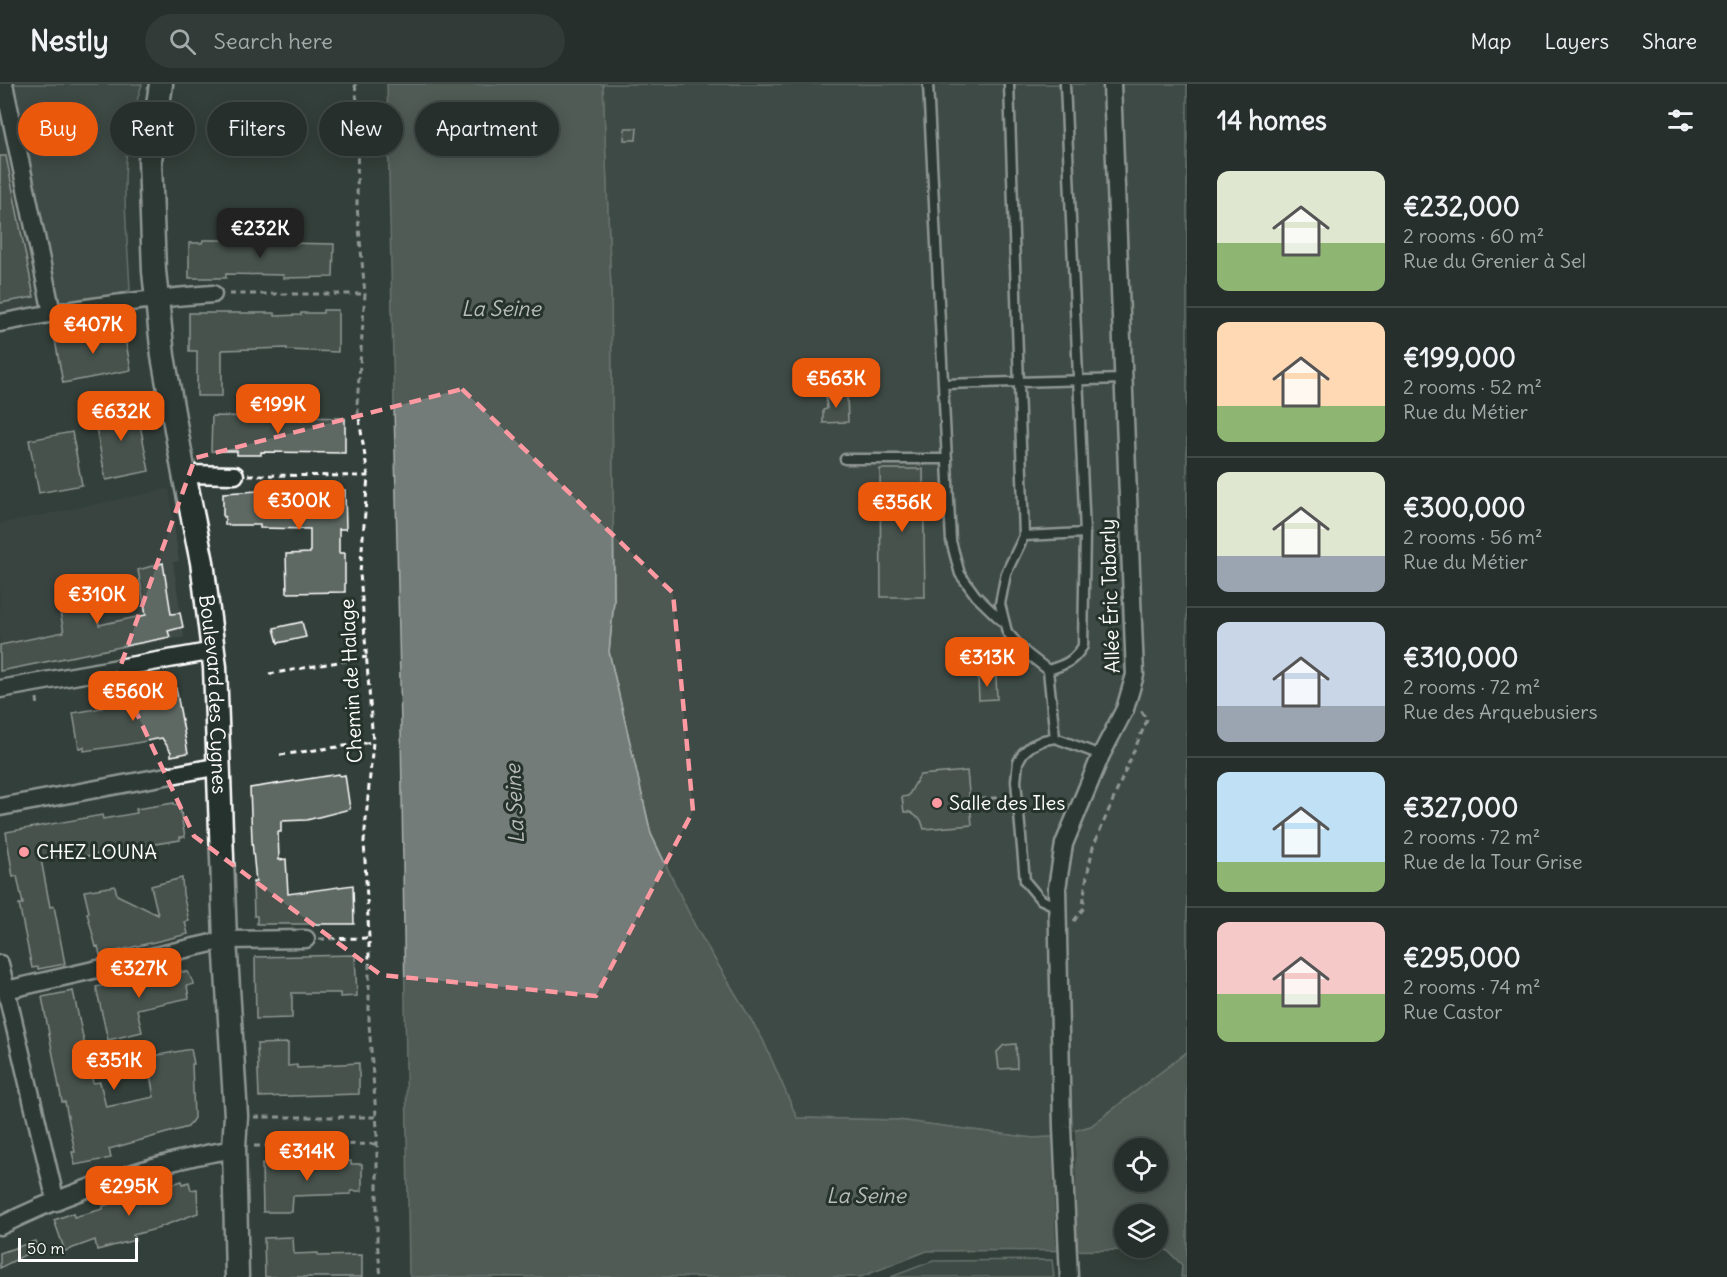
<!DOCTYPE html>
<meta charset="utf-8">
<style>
:root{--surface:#262f2c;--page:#323b38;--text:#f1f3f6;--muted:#a4a9a9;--line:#424a48;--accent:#ea580c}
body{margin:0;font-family:Delius,sans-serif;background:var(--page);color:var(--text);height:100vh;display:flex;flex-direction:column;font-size:22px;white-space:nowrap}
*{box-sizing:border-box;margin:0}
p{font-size:20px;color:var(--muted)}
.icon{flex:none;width:33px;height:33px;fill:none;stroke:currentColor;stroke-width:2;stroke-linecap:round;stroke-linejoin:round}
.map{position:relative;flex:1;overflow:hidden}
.panel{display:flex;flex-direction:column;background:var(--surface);width:540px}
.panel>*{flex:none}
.banner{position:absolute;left:18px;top:18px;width:570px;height:54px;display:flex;gap:12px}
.fabs{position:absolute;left:1114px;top:1054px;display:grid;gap:12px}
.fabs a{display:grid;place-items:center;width:54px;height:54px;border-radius:50%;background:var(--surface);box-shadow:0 3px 15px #0003,0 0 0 2px var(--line);font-size:30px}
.scale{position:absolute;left:18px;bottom:15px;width:120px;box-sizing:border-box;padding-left:6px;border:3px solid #fff;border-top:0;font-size:16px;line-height:21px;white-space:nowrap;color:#fff;-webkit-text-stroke:4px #26332d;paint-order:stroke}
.price{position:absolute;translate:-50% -51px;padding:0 14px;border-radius:12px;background:var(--accent);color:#fff;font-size:20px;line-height:39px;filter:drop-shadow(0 2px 3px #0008)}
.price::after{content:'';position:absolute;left:50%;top:36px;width:18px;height:14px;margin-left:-9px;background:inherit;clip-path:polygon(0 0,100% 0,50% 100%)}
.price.current{background:#222;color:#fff}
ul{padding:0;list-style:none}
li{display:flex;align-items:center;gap:18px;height:150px;padding:0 30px}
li+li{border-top:2px solid var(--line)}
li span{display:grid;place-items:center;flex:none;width:168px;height:120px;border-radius:12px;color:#555}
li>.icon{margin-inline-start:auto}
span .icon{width:72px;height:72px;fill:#fffc;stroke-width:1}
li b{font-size:26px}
h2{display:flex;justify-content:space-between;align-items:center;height:72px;padding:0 30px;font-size:26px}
.chip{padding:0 21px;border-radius:27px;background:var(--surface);box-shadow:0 3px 15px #0003,0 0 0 2px var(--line);font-size:21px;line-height:54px}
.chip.current{background:var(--accent);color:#fff}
header{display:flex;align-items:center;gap:36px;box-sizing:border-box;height:84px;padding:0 30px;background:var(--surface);border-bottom:2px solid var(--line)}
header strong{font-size:28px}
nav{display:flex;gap:33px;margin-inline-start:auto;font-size:21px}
.search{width:420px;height:54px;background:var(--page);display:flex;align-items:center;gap:15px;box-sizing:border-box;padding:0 21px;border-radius:33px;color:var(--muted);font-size:22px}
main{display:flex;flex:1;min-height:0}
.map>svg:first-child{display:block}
.built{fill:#404c47}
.green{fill:#4d5853;stroke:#a6aca9;stroke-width:1.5}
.water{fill:#737b78;stroke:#abb0ae;stroke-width:1.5;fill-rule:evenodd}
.pier{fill:#333f3a}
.building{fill:#5f6964;stroke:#fff;stroke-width:1.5}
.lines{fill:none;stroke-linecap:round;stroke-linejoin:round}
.lane-casing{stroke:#fff;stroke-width:13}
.street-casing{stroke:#fff;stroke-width:21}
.secondary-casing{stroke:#fff;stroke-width:27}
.path{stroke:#fff;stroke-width:3;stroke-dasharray:6 4.5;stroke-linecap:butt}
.lane{stroke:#26332d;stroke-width:8}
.street{stroke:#26332d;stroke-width:16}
.secondary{stroke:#26332d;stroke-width:22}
.marked{fill:none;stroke:#ff9aa2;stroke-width:4.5;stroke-dasharray:12 8;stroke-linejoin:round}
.poi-dot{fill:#ff9aa2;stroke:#26332d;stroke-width:2}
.labels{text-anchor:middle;stroke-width:6;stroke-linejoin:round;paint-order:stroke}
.street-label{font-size:20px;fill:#fff;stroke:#26332d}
.poi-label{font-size:20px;fill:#fff;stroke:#26332d;text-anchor:start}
.water-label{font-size:21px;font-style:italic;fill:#b9bdbc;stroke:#26332d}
</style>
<header>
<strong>Nestly</strong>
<div class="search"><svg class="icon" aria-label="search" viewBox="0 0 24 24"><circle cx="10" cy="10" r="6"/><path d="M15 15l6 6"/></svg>Search here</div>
<nav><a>Map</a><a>Layers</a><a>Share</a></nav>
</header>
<main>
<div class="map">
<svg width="1187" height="1193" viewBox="0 0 1187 1193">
<rect width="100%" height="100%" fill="#333f3a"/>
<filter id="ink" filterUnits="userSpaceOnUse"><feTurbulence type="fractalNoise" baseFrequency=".0167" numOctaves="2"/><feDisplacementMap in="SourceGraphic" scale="12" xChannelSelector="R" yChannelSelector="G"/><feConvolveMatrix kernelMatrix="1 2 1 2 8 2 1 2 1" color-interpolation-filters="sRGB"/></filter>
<g filter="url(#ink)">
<path class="built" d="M0,8L50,221L0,231Z
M169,405L179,477L173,478L184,553L0,587V440Z"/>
<path class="green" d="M12,0H142C136,19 131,38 128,58C121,106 128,158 130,206L110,213L53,223Z
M603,0H1187V968L1091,1042L1052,1053L1033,1054L898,1036L797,1034L763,956L696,844L651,750L609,568L614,516L611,208Z
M1052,1176L1054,1193H891L933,1177Z"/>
<path class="water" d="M387,0H603L611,208L614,516L609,568L651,750L696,844L763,956L797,1034L898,1036L1033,1054L1052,1053L1091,1042L1187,968V1193H1181L1182,1181L1167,1166L927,1167L861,1193H411L409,1190L401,642ZM1125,1065H1158V1098H1125ZM1125,1131H1158V1164H1125Z"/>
<path class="pier" d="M1075,1046L1077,1166H1056L1052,1053Z"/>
<path class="building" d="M625,44H637L636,56H624Z
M0,72H6L34,213L0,219Z
M203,156H284V159L334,160L333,193L283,194V191L226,190V194H189V159H202Z
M323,226H338V268L287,266V264L222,266V312H197V267H189V229H275V232L301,231V229H323Z
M123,243L131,286L63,299L55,256Z
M826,311H847L848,338L823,339V326L827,325Z
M136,320L149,387L106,396L93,328Z
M212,332L274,333V335L302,336V333L345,334V369L261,368V371H237V367H211Z
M72,348L82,401L39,409L29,356Z
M880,385H923L925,513H881Z
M260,403H281L282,406H345L346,445H339V469H345V508L287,509L286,470L310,469V445L260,444V441H225V433H223V409L259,407Z
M163,479L171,530L180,529L183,543L168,547L170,553L0,587V561L64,548L56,508L91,501L99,541L146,531L138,486Z
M302,538L306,553L278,559L274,544Z
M996,593L997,615L979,616L978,594Z
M176,604L188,669L171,672V668L162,654L125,661L84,667V663L79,664L73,629L102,624L100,618Z
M967,687L972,741L924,745L921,736L910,728H904L902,713L908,712L920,691Z
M339,690L340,692L345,691L350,725L307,736L281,737V748H278L279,776L286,775L288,810L353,801L354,840H257V832H254L253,798H256L252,757L250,704Z
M174,719V721L179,720L185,753H180V756L143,762V767L115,772L114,767L72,775L71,770L41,775L50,823L54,822L65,880L38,885V883L32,884L19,820H23L17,792L13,793L6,748L102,731L103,735L137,729L136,725Z
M182,794L183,810L189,837L185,838L188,850L100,871L98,862L96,863L87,829L89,828L84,807L115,802L117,811L158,831L151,802Z
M355,871L357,912L340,913V909H292V934L256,935L255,873Z
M180,884L181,888H188L194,900L187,902L189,914L137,925L142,948L108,956L96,903Z
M73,907L93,999L100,998L106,1023L154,1013L147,973L191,965L194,980H192L194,1034L188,1043L109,1065L111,1074L75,1081L72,1068H75L65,1018H62L42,913Z
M288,959V982L297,981V984L323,983V981L359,979V1010L259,1013L257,960Z
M1016,960L1017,984L999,985L997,968L1004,961Z
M351,1077V1080H362V1107H351V1110L293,1112L292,1128H263L262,1080Z
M182,1097L183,1100L189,1098L191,1106L197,1105L198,1129L160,1143V1144L133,1151L135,1156L97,1166L95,1156L65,1167L54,1136L73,1129L74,1133L103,1125V1122Z
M293,1153L294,1170L318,1169V1172L362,1171V1193H265L264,1154Z
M35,1157L38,1164L0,1184V1169Z"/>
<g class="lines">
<g class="lane-casing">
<path id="lane" d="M928,0L951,457L960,490L976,512L1004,539
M1009,0L1024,452L1006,489L1000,520L1007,548L1025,568L1048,586L1055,654
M1065,0L1085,449
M943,300L1124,295
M845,375H947
M1024,452L1085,449L1083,562C1074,577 1065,581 1048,586
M1057,823L1040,815L1025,797L1016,697L1018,678L1023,669L1031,662L1044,656L1055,654L1101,671"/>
</g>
<g class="street-casing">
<path id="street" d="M4,0L52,229
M0,239C70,225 141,215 213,210
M184,390L235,391
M0,605L214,567
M0,723L220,682
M0,880L56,1118
M6,906L225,856L306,855
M0,1142C56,1114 118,1092 179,1076C197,1072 216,1067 234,1066
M1069,1193L1062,1043L1057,804L1064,760L1101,671L1125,625L1135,591L1112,0"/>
</g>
<g class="secondary-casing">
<g id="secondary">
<path id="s1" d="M161,0L150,76L154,187L163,272L184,390L202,478L215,583L225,856L236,1032L234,1063L237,1193"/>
</g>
</g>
<path class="path" d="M355,0L358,27L357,122L365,210L357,321L368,392L360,489L373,658L364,757L369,854V940L377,1044V1157L381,1193
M229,210H365
M248,391L368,392
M269,590L367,573
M37,614L38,624
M280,671L373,658
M970,716L1006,713
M1074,837L1083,825L1085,802L1093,763L1147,636L1141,626
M319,855L369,854
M254,1033H376
M254,1062L376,1060"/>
<use href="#lane" class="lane"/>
<use href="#street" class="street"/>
<use href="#secondary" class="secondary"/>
</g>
</g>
<path d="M0 0H1187V1193H0ZM462,305L673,509L693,727L596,912L381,891L194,752L118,589L195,374Z" fill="#333f3a" fill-opacity=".55" fill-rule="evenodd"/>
<path class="marked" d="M462,305L673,509L693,727L596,912L381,891L194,752L118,589L195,374Z"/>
<g class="poi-dot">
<circle cx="937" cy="719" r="6"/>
<circle cx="24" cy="768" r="6"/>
</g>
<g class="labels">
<g class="street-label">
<text transform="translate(1110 512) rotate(-92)" y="7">Allée Éric Tabarly</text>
<text transform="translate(351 597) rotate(-93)" y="7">Chemin de Halage</text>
<text dy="7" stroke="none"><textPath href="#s1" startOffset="616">Boulevard des Cygnes</textPath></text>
</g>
<g class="poi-label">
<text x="949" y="726">Salle des Iles</text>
<text x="36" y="775">CHEZ LOUNA</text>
</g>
<g class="water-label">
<text x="501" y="232">La Seine</text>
<text transform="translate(515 720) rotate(-93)" y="7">La Seine</text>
<text x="866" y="1119">La Seine</text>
</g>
</g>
</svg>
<div class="fabs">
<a><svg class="icon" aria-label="locate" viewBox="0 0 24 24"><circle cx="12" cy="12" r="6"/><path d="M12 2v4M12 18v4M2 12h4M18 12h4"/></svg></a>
<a><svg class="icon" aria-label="layers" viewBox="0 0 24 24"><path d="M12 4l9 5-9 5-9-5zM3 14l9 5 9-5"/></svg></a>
</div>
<div class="scale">50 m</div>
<b class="price current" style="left:260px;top:175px">€232K</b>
<b class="price" style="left:93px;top:271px">€407K</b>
<b class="price" style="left:836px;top:325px">€563K</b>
<b class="price" style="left:278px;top:351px">€199K</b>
<b class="price" style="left:121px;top:358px">€632K</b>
<b class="price" style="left:299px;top:447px">€300K</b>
<b class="price" style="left:902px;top:449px">€356K</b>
<b class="price" style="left:97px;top:541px">€310K</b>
<b class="price" style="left:987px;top:604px">€313K</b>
<b class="price" style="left:133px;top:638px">€560K</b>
<b class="price" style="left:139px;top:915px">€327K</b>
<b class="price" style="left:114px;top:1007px">€351K</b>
<b class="price" style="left:307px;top:1098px">€314K</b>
<b class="price" style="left:129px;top:1133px">€295K</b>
<div class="banner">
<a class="chip current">Buy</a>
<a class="chip">Rent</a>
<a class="chip">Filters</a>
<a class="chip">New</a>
<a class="chip">Apartment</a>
</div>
</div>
<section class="panel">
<h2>14 homes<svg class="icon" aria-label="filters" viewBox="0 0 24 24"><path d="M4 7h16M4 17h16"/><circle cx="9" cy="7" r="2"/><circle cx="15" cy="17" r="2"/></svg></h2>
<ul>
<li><span style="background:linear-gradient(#dfe7d0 60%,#8fb573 0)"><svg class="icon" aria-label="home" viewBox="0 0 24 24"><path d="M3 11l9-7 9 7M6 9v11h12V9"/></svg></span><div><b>€232,000</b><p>2 rooms · 60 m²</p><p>Rue du Grenier à Sel</p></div></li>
<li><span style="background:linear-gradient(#ffd9b3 70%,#8fb573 0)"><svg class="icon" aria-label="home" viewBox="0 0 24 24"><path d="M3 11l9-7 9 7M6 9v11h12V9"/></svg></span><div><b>€199,000</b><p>2 rooms · 52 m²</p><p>Rue du Métier</p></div></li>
<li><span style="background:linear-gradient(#dfe7d0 70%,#9aa5b1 0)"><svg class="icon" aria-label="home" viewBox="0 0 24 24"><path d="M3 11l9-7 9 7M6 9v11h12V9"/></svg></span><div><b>€300,000</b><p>2 rooms · 56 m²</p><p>Rue du Métier</p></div></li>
<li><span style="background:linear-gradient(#c9d6e8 70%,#9aa5b1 0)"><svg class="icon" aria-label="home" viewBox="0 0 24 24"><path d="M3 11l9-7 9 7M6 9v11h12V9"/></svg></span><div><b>€310,000</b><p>2 rooms · 72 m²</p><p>Rue des Arquebusiers</p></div></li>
<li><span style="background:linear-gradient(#bfe0f5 75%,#8fb573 0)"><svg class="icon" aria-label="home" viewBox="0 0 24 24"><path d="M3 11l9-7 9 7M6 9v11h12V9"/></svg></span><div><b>€327,000</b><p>2 rooms · 72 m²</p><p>Rue de la Tour Grise</p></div></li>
<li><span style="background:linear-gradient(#f6c9c9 60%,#8fb573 0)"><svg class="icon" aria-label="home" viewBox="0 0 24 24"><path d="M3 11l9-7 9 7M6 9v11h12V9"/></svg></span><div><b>€295,000</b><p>2 rooms · 74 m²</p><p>Rue Castor</p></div></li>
</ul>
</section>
</main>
